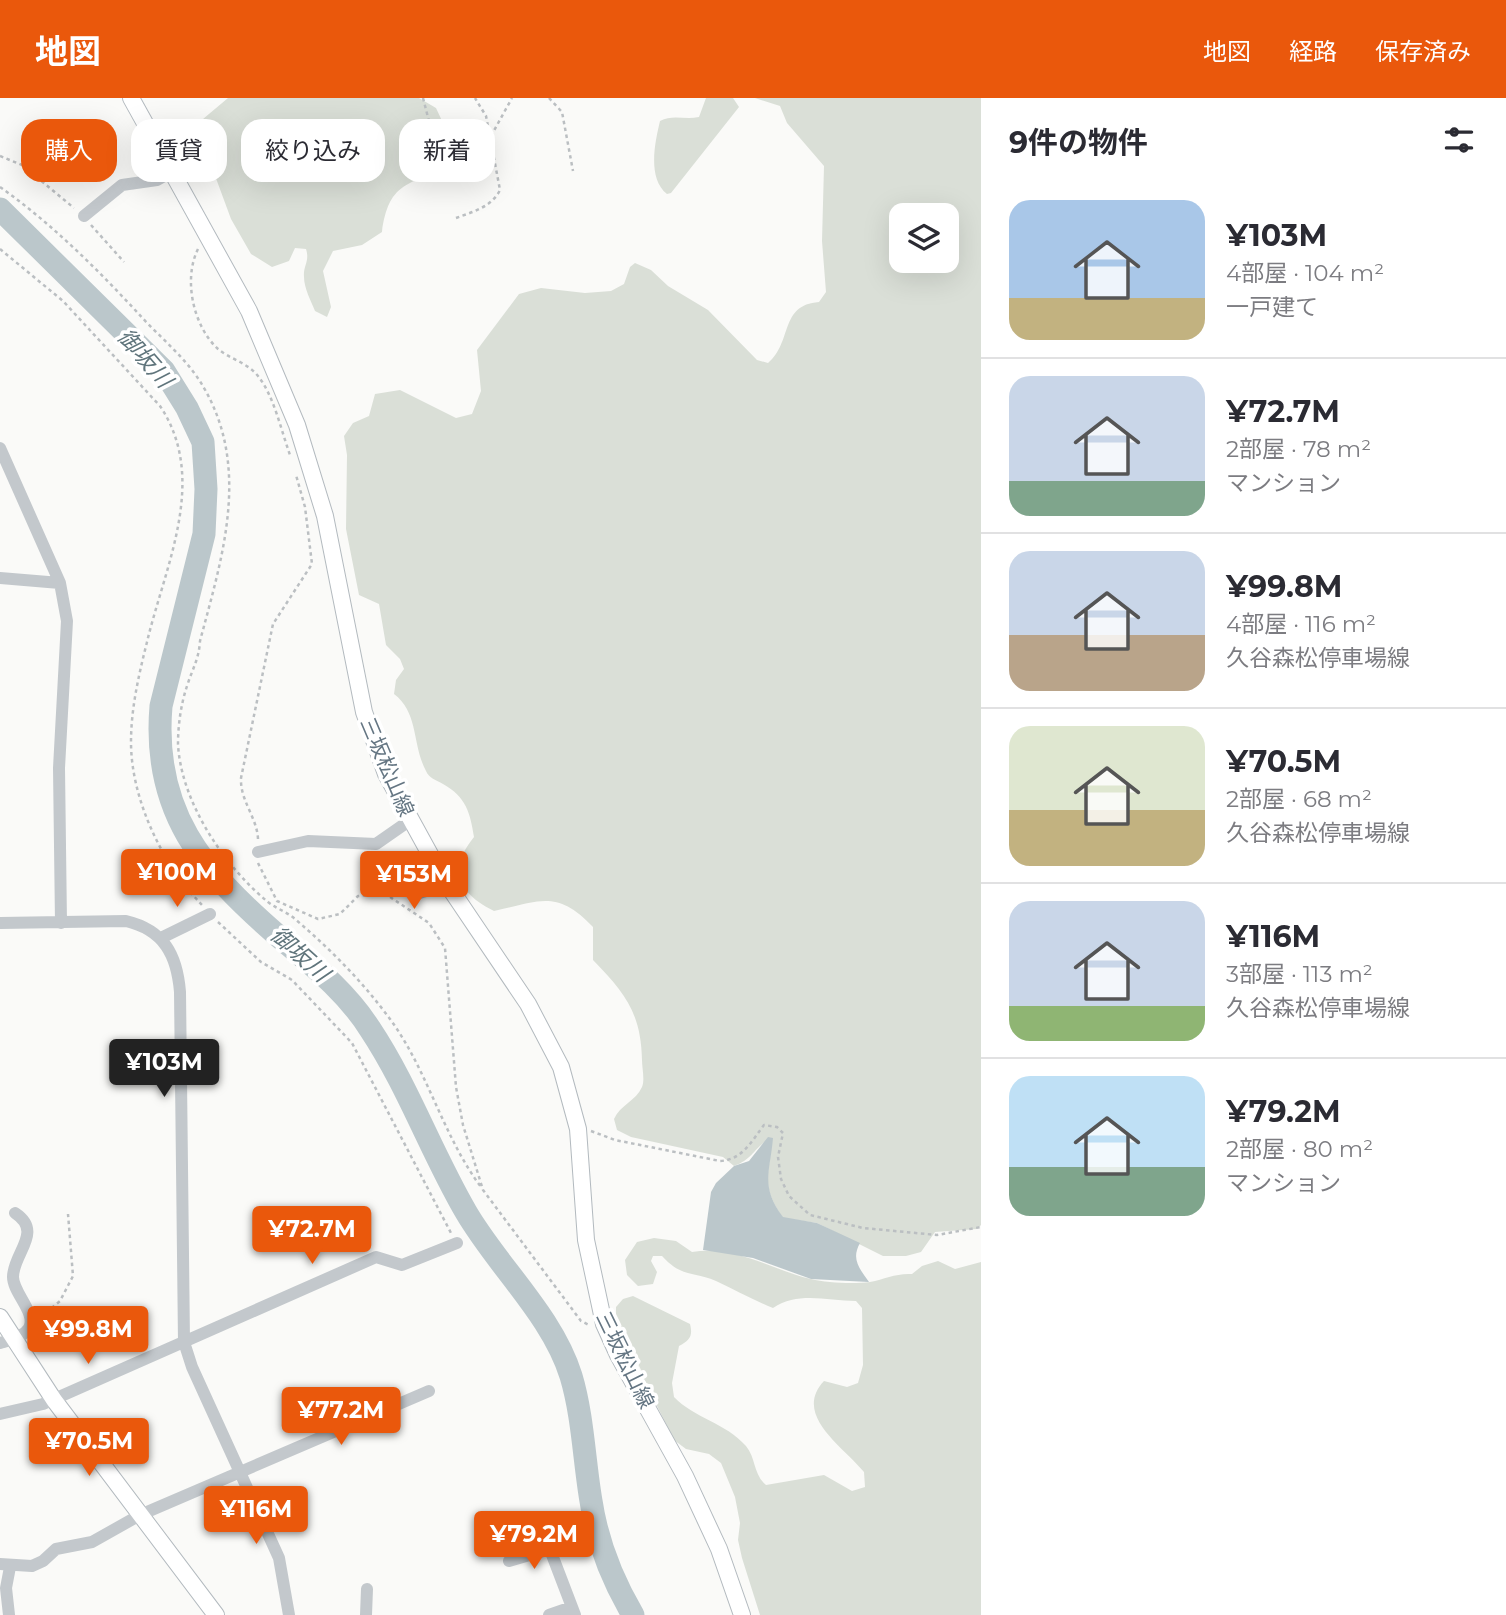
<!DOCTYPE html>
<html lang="ja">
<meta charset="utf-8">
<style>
:root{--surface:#fff;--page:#f7f7f7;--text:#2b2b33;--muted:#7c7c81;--line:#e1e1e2;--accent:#ea580c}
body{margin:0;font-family:Montserrat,"Noto Sans JP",sans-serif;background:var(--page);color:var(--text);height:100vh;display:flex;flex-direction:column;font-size:26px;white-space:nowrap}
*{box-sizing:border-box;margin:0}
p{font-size:23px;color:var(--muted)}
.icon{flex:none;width:38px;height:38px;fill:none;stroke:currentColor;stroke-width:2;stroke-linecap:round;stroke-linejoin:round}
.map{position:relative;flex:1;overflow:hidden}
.side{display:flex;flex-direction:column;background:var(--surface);width:525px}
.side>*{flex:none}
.banner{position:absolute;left:21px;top:21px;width:665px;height:63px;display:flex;gap:14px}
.buttons{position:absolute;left:889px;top:105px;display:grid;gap:14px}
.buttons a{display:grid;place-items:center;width:70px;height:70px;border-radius:14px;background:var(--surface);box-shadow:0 7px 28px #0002;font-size:35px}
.price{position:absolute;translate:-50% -60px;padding:0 16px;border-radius:7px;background:var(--accent);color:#fff;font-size:23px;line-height:46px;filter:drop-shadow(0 2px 4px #0008)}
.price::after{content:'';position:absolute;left:50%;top:42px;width:21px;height:16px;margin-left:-10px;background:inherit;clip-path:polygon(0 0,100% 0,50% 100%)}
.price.on{background:#222;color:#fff}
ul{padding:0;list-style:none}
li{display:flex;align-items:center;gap:21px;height:175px;padding:0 28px}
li+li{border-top:2px solid var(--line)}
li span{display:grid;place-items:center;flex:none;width:196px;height:140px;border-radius:21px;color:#555}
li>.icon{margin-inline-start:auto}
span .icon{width:84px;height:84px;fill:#fffc;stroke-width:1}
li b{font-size:30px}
h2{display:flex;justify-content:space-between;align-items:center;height:84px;padding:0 28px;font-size:30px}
.tag{padding:0 24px;border-radius:21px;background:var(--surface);box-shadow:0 7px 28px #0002;font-size:24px;line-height:63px}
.tag.on{background:var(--accent);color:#fff}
header{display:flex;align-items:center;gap:42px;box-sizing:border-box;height:98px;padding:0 35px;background:var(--accent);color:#fff}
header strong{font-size:33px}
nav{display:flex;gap:38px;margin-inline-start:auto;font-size:24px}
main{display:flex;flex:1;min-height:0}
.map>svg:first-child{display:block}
.green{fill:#dadfd7;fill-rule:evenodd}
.water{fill:#bbc7cb}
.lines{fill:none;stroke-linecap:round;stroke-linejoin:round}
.river{stroke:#bbc7cb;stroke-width:23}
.secondary-casing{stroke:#b3babf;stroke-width:18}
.path{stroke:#bbbfc2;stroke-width:2.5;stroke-dasharray:3.5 3.5;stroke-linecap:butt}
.street{stroke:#c3c8cc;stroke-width:12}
.secondary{stroke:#fff;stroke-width:16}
.labels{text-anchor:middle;stroke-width:7;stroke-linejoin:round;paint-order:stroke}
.street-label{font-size:21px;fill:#657683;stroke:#fff}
.water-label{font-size:23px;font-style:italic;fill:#60757c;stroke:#fff}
</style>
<header>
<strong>地図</strong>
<nav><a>地図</a><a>経路</a><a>保存済み</a></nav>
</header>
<main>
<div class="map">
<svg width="981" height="1517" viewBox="0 0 981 1517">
<rect width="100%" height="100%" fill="#fafaf8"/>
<path class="green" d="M228,0H419L436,10L443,25L430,45L435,54L442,50L449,54L446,67C407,89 389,84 382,134L362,147L333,153L323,173L331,209L327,219L315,213C311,203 304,190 304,179C303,168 310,163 306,151L295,150L289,163L272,169L251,156L231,121L200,37L203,21Z
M706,0H733L739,9L671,95L667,96C647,80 655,44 660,23C673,16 684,22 699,19Z
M755,0H981V1127L977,1131L935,1134L921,1154L906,1158H883L817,1125L783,1120C759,1085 770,1077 772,1040C755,1047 754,1061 734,1068L723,1059L631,1039L617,1032L614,1021C620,1007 636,1003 642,989C645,982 642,970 642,962C641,915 625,895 593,862V829C557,791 540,803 494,813C458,795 447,772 474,739C470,714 466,699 443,686C436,682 429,680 426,673C412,647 419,615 394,596L396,582L404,571L400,561L386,547L379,506L359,497L346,431L347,357L344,338L353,325L369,318L375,296L400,292L456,320L472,316L481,293L477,252L519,196L541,190L585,195L611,193L624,186L630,169L635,165L651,172L668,188L708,212L757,262L768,265C793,244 779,207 819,204L826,194L822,143L824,68L787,25L780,8ZM901,117H947V163H901Z
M654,1140L676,1143L692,1154C737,1147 771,1172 811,1181C827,1185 854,1186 870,1184C885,1181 896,1175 912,1176L922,1168L938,1163L955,1171L981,1164V1517H760L742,1460L738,1442L740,1425L735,1399L721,1365L709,1356L686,1351L674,1342L657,1308L644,1295L642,1274L616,1220V1209L623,1201L633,1198L690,1226C693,1238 690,1242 679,1248L672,1285L674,1299C694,1320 726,1325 746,1348C756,1360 753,1376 766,1387L824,1377L852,1393L865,1389L864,1374C844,1349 792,1317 824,1283L847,1289L858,1285L863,1267L862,1210L856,1203C827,1203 799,1193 773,1210C753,1202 735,1192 716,1183C693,1173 682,1180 662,1158H653L651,1163L657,1174L653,1186L638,1188L627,1177L625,1162L637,1144Z"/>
<path class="water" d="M768,1039L773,1040C770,1075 760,1088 783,1119L817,1125L860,1145C851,1161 859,1170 869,1184L811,1181L753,1160L703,1152L711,1094L716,1085L734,1068L749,1063Z"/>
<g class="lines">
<path class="river" d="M0,111L164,273L187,310L203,344L206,391L204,436L161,608C152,713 202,772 277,837C311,866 346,893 370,931C408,988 431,1054 466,1114C498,1169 552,1217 571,1278C583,1318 584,1362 591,1403C597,1443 613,1483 633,1517"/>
<g class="secondary-casing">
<path id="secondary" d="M131,0L249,213L297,327L325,418L364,614L386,676L443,780L528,906L561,969L578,1031L586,1142L604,1226L618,1257L685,1378L719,1451L742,1517
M0,1219L54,1302L216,1517"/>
</g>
<path class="path" d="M423,0L439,62
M549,0L562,14L573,73
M491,38L512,0
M0,58L22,67L74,110
M0,89C51,125 95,169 137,214C159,239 188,261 204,290C251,371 222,460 200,543C199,561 192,572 187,588C181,606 178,627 178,646C181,704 224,768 268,804C277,811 287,814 295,821C329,850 360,881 387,917C427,969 442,1037 481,1089
M456,120C472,114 492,109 500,92L486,18L475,0
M91,127L124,164
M0,151L63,203L160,308C209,381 165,468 147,544C139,576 131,610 131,644C131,701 162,766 202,807
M198,151C183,181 193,228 218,251C230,261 248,265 258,278C274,298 281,332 290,357
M258,741C257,719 240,703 241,680L273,526L312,466L305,409L296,377
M258,765L277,803L318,821L340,816L358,798L382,796L390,799L429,825L445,850L456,989L463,1027L483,1092L581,1223L589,1227
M218,824L261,864L292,882L352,945L451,1135
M591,1033L615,1042L720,1063C742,1062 751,1044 764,1027L777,1029L783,1035L778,1059L781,1081L789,1098L810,1117L863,1130L937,1137L981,1129
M41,1219L60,1203L73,1178L68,1116"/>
<path class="street" d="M84,118L122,87L157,82L173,73
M0,350L60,485
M0,480L60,485L67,523L59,670L61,825
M258,754L308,743L376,746L409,723
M392,778L401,789L416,796L426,793L443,780
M0,825L126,823C164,832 177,857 180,894L184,1244L192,1269L279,1460L289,1517
M161,840L210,816
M0,1245C10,1242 24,1239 29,1230C37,1215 13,1195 13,1179C13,1155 44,1134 15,1115
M0,1316L43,1306L376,1159L402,1167L457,1145
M546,1441L575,1517
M509,1463L550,1451
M0,1466L32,1468L43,1463L56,1451L92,1444L140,1417L429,1293
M9,1517L6,1490L10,1469
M366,1517L367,1491
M549,1517L572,1509"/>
<use href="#secondary" class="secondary"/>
</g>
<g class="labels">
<g class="street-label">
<text transform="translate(387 669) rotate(67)" y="7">三坂松山線</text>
<text transform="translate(625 1262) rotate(64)" y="7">三坂松山線</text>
</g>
<g class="water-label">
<text transform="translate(145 260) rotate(49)" y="8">御坂川</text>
<text transform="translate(300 856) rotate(42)" y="8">御坂川</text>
</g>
</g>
</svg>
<div class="buttons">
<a><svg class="icon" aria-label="layers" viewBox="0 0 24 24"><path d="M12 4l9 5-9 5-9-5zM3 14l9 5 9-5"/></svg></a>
</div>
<b class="price" style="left:177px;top:811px">¥100M</b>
<b class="price" style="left:414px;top:813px">¥153M</b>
<b class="price on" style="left:164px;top:1001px">¥103M</b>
<b class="price" style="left:312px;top:1168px">¥72.7M</b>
<b class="price" style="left:88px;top:1268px">¥99.8M</b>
<b class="price" style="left:341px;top:1349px">¥77.2M</b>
<b class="price" style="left:89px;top:1380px">¥70.5M</b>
<b class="price" style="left:256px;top:1448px">¥116M</b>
<b class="price" style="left:534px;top:1473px">¥79.2M</b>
<div class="banner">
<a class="tag on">購入</a>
<a class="tag">賃貸</a>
<a class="tag">絞り込み</a>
<a class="tag">新着</a>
</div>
</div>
<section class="side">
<h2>9件の物件<svg class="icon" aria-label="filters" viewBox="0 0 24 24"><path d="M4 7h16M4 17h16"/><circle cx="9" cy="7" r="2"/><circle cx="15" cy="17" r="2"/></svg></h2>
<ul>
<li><span style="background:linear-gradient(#a9c7e8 70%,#c2b280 0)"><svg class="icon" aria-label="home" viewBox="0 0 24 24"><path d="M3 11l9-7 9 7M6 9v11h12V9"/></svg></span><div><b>¥103M</b><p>4部屋 · 104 m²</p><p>一戸建て</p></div></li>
<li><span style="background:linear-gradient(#c9d6e8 75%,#7fa58c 0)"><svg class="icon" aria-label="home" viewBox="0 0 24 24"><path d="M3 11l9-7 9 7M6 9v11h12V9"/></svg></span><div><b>¥72.7M</b><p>2部屋 · 78 m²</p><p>マンション</p></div></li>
<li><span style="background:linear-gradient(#c9d6e8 60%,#b9a48a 0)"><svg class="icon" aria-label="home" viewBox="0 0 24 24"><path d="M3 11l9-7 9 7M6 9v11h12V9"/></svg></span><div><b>¥99.8M</b><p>4部屋 · 116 m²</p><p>久谷森松停車場線</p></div></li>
<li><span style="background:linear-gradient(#dfe7d0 60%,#c2b280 0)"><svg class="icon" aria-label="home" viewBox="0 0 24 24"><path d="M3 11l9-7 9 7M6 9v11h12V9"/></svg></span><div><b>¥70.5M</b><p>2部屋 · 68 m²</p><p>久谷森松停車場線</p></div></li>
<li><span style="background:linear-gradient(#c9d6e8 75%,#8fb573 0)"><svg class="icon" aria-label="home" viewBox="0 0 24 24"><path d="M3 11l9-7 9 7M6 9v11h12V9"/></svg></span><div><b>¥116M</b><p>3部屋 · 113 m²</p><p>久谷森松停車場線</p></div></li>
<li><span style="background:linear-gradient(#bfe0f5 65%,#7fa58c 0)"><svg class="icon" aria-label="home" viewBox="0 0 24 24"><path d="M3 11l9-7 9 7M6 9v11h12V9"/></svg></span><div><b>¥79.2M</b><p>2部屋 · 80 m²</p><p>マンション</p></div></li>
</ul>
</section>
</main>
